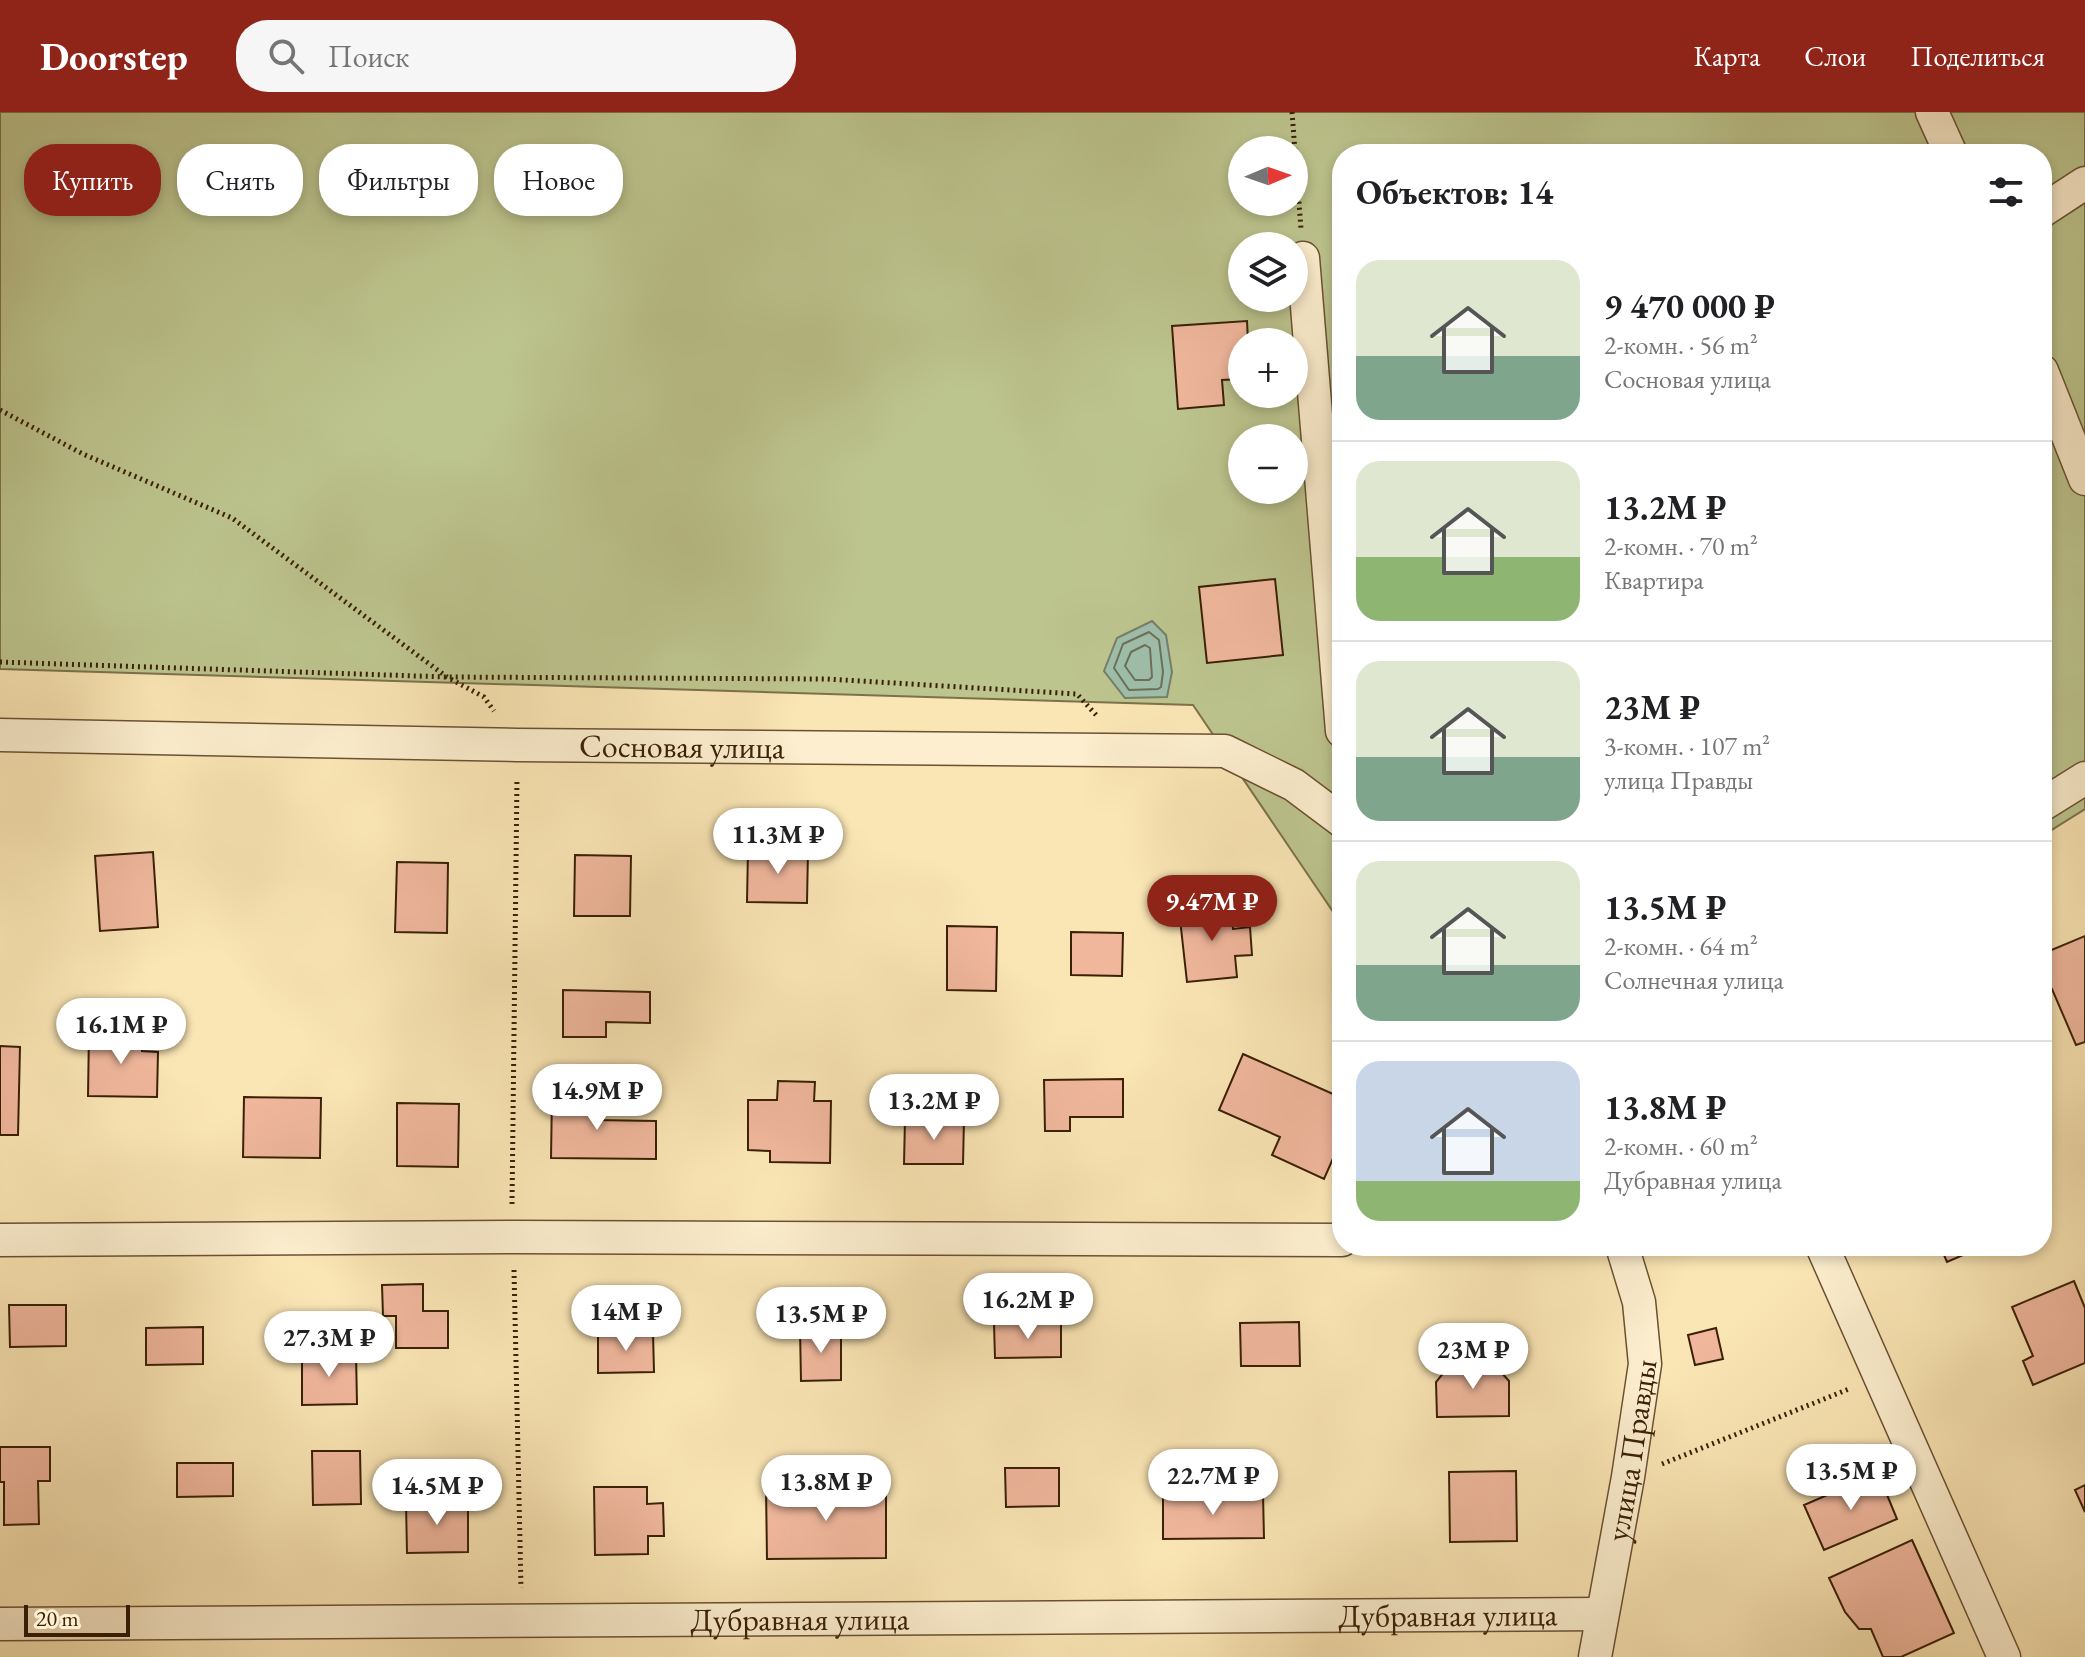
<!DOCTYPE html>
<html lang="ru">
<meta charset="utf-8">
<style>
:root{--surface:#fff;--page:#f6f6f6;--text:#202124;--muted:#757577;--line:#e0e0e0;--accent:#8f2418}
body{margin:0;font-family:"EB Garamond",serif;background:var(--page);color:var(--text);height:100vh;display:flex;flex-direction:column;font-size:30px;white-space:nowrap}
*{box-sizing:border-box;margin:0}
p{font-size:26px;color:var(--muted)}
.icon{flex:none;width:44px;height:44px;fill:none;stroke:currentColor;stroke-width:2;stroke-linecap:round;stroke-linejoin:round}
.map{position:relative;flex:1;overflow:hidden}
.side{position:absolute;left:1332px;top:32px;width:720px;height:1112px;display:flex;flex-direction:column;background:var(--surface);border-radius:32px;box-shadow:0 4px 12px #0003}
.side>*{flex:none}
.banner{position:absolute;left:24px;top:32px;width:760px;height:72px;display:flex;gap:16px}
.needle{width:52px;rotate:88deg}
.controls{position:absolute;left:1228px;top:24px;display:grid;gap:16px}
.controls a{display:grid;place-items:center;width:80px;height:80px;border-radius:50%;background:var(--surface);box-shadow:0 4px 12px #0003;font-size:40px}
.scale{position:absolute;left:24px;bottom:20px;width:106px;box-sizing:border-box;padding-left:8px;border:4px solid #3b2006;border-top:0;font-size:22px;line-height:28px;white-space:nowrap;color:#3b2006;-webkit-text-stroke:6px #fceece;paint-order:stroke}
.price{position:absolute;translate:-50% -68px;padding:0 18px;border-radius:28px;background:#fff;color:#222;font-size:26px;line-height:52px;filter:drop-shadow(0 2px 4px #0008)}
.price::after{content:'';position:absolute;left:50%;top:48px;width:24px;height:18px;margin-left:-12px;background:inherit;clip-path:polygon(0 0,100% 0,50% 100%)}
.price.active{background:var(--accent);color:#fff}
ul{padding:0;list-style:none}
li{display:flex;align-items:center;gap:24px;height:200px;padding:0 24px}
li+li{border-top:2px solid var(--line)}
li span{display:grid;place-items:center;flex:none;width:224px;height:160px;border-radius:24px;color:#555}
li>.icon{margin-inline-start:auto}
span .icon{width:96px;height:96px;fill:#fffc;stroke-width:1}
li b{font-size:34px}
h2{display:flex;justify-content:space-between;align-items:center;height:96px;padding:0 24px;font-size:34px}
.chip{padding:0 28px;border-radius:32px;background:var(--surface);box-shadow:0 4px 12px #0003;font-size:28px;line-height:72px}
.chip.active{background:var(--accent);color:#fff}
header{display:flex;align-items:center;gap:48px;box-sizing:border-box;height:112px;padding:0 40px;background:var(--accent);color:#fff}
header strong{font-size:38px}
nav{display:flex;gap:44px;margin-inline-start:auto;font-size:28px}
.search{width:560px;height:72px;background:var(--page);display:flex;align-items:center;gap:20px;box-sizing:border-box;padding:0 28px;border-radius:32px;color:var(--muted);font-size:30px}
.map>svg:first-child{display:block}
.green{fill:#bdc58e;stroke:#7c724a;stroke-width:2;fill-rule:evenodd}
.water{fill:#9ebfab;stroke:#767f69;stroke-width:2}
.lines{fill:none;stroke-linecap:round;stroke-linejoin:round}
.shore{stroke:#6c7058;stroke-width:2}
.building{fill:#f0b79d;stroke:#3b2006;stroke-width:2}
.minor-casing{stroke:#6b5132;stroke-width:35}
.path{stroke:#3b2006;stroke-width:5;stroke-dasharray:2 4;stroke-linecap:butt}
.minor{stroke:#fceece;stroke-width:32}
.labels{text-anchor:middle;stroke-width:6;stroke-linejoin:round;paint-order:stroke}
.street-label{font-size:32px;fill:#3b2006;stroke:#fceece}
</style>
<header>
<strong>Doorstep</strong>
<div class="search"><svg class="icon" aria-label="search" viewBox="0 0 24 24"><circle cx="10" cy="10" r="6"/><path d="M15 15l6 6"/></svg>Поиск</div>
<nav><a>Карта</a><a>Слои</a><a>Поделиться</a></nav>
</header>
<div class="map">
<svg width="2085" height="1545" viewBox="0 0 2085 1545">
<rect width="100%" height="100%" fill="#fae5b4"/>
<filter id="stains"><feTurbulence type="fractalNoise" baseFrequency=".0025" numOctaves="4"/><feColorMatrix values="0 0 0 0 .2 0 0 0 0 .09 0 0 0 0 .02 0 0 0 .5 -.17"/></filter>
<radialGradient id="worn" r=".72"><stop offset=".6" stop-color="#630" stop-opacity="0"/><stop offset="1" stop-color="#630" stop-opacity=".3"/></radialGradient>
<path class="green" d="M0,0H2085V697L2042,724V42H1342V813L1193,593L0,557ZM1242,38H1294V90H1242ZM1242,134H1294V186H1242ZM1242,230H1294V282H1242ZM1242,326H1294V378H1242Z"/>
<path class="water" d="M1152,509L1166,523L1172,560L1167,585L1125,586L1104,559L1117,526Z"/>
<g class="lines">
<path class="shore" d="M1149,520L1159,528L1163,560L1161,575L1158,577L1129,578L1114,556L1123,532Z
M1145,533L1150,536L1152,565L1149,568H1135L1125,554L1131,540Z"/>
</g>
<path class="building" d="M1247,209L1248,230H1242V267L1222,268L1224,293L1178,297L1172,214Z
M1275,467L1283,543L1207,551L1199,475Z
M748,737L808,738L807,791L747,790Z
M153,740L158,815L100,819L95,744Z
M575,743L631,744L630,804H574Z
M397,750L448,751L447,821L395,820Z
M1231,793L1233,817L1250,815L1252,843L1235,844L1237,865L1187,870L1179,798Z
M947,814L997,815L996,879L947,878Z
M1071,820L1123,821L1122,864L1071,863Z
M2085,824V930L2076,933L2052,877L2042,881V842Z
M563,878L650,880V911L606,910V925H563Z
M89,920L142,921V939L158,940L157,985L88,984Z
M0,934L20,935L18,1023H0Z
M1243,942L1342,986V1026L1324,1067L1272,1043L1280,1025L1219,998Z
M1123,967V1005H1070V1019H1045L1044,968Z
M778,969L815,970L814,989H831L830,1051L770,1050V1039L748,1038V988H777Z
M552,982L596,983V1008L656,1009V1047L551,1046Z
M244,985L321,986L320,1046L243,1045Z
M397,991L459,992L458,1055L397,1054Z
M905,1007H964L963,1052H904Z
M1940,1134H1984L1947,1150Z
M2074,1169L2085,1196V1251L2033,1273L2023,1249L2033,1244L2012,1195Z
M423,1172V1199H448V1236H396V1204H383L382,1173Z
M9,1193H66V1234L10,1235Z
M1299,1210L1300,1254H1241L1240,1211Z
M994,1212H1061V1245L995,1246Z
M203,1215V1252L146,1253V1216Z
M1716,1216L1723,1247L1695,1253L1688,1223Z
M800,1217H841V1268L801,1269Z
M653,1221L654,1260L598,1261V1222Z
M302,1241H356L357,1292L302,1293Z
M1453,1249H1491L1509,1269V1304L1437,1305L1436,1270Z
M0,1335H50V1369H38L39,1412L4,1413V1370H0Z
M312,1339H360L361,1392L313,1393Z
M177,1351H233V1384L177,1385Z
M1005,1356H1059V1394L1006,1395Z
M1516,1359L1517,1429L1450,1430L1449,1360Z
M1878,1361L1897,1407L1824,1438L1804,1393Z
M2085,1373V1400L2075,1378Z
M886,1374V1446L767,1447L766,1376Z
M594,1375H647V1392L663,1391L664,1424H648V1442L595,1443Z
M1263,1382L1264,1426L1163,1427V1383Z
M468,1390V1440L407,1441L406,1391Z
M1912,1428L1954,1521L1901,1545H1883L1871,1517H1859L1845,1500L1829,1466Z"/>
<g class="lines">
<g class="minor-casing">
<g id="minor">
<path d="M1932,0L1951,42"/>
<path d="M2042,99L2085,71"/>
<path d="M1303,146L1342,619"/>
<path d="M2042,259L2085,367"/>
<path id="s1" d="M0,623L517,633L1225,639L1294,673L1342,709"/>
<path d="M2042,693L2085,666"/>
<path d="M0,1128L513,1125L1342,1128"/>
<path d="M1822,1134L2004,1545"/>
<path id="s2" d="M0,1512L1602,1502"/>
<path id="s3" d="M1595,1545L1628,1365L1645,1252L1639,1190L1622,1134"/>
</g>
</g>
<path class="path" d="M1292,0L1301,117
M0,298L83,342L232,406L447,565L484,585L494,599
M0,550L447,565L827,567L1077,582L1097,604
M512,1092L517,666
M514,1158L521,1476
M1662,1352L1849,1277"/>
<use href="#minor" class="minor"/>
</g>
<g class="labels">
<g class="street-label">
<text dy="11" stroke="none"><textPath href="#s1" startOffset="682">Сосновая улица</textPath></text>
<text dy="11" stroke="none"><textPath href="#s3" startOffset="210">улица Правды</textPath></text>
<text dy="11" stroke="none"><textPath href="#s2" startOffset="1448">Дубравная улица</textPath></text>
<text dy="11" stroke="none"><textPath href="#s2" startOffset="800">Дубравная улица</textPath></text>
</g>
</g>
<rect width="100%" height="100%" filter="url(#stains)"/>
<rect width="100%" height="100%" fill="url(#worn)"/>
</svg>
<div class="controls">
<a><svg class="needle" viewBox="-14 -14 28 28"><path d="M0-13l5 13h-10z" fill="#e53935"/><path d="M0 13l5-13h-10z" fill="#757577"/></svg></a>
<a><svg class="icon" aria-label="layers" viewBox="0 0 24 24"><path d="M12 4l9 5-9 5-9-5zM3 14l9 5 9-5"/></svg></a>
<a>+</a>
<a>−</a>
</div>
<div class="scale">20 m</div>
<b class="price" style="left:778px;top:764px">11.3M ₽</b>
<b class="price active" style="left:1212px;top:831px">9.47M ₽</b>
<b class="price" style="left:121px;top:954px">16.1M ₽</b>
<b class="price" style="left:597px;top:1020px">14.9M ₽</b>
<b class="price" style="left:934px;top:1030px">13.2M ₽</b>
<b class="price" style="left:1028px;top:1229px">16.2M ₽</b>
<b class="price" style="left:626px;top:1241px">14M ₽</b>
<b class="price" style="left:821px;top:1243px">13.5M ₽</b>
<b class="price" style="left:329px;top:1267px">27.3M ₽</b>
<b class="price" style="left:1473px;top:1279px">23M ₽</b>
<b class="price" style="left:1851px;top:1400px">13.5M ₽</b>
<b class="price" style="left:1213px;top:1405px">22.7M ₽</b>
<b class="price" style="left:826px;top:1411px">13.8M ₽</b>
<b class="price" style="left:437px;top:1415px">14.5M ₽</b>
<div class="banner">
<a class="chip active">Купить</a>
<a class="chip">Снять</a>
<a class="chip">Фильтры</a>
<a class="chip">Новое</a>
</div>
<section class="side">
<h2>Объектов: 14<svg class="icon" aria-label="filters" viewBox="0 0 24 24"><path d="M4 7h16M4 17h16"/><circle cx="9" cy="7" r="2"/><circle cx="15" cy="17" r="2"/></svg></h2>
<ul>
<li><span style="background:linear-gradient(#dfe7d0 60%,#7fa58c 0)"><svg class="icon" aria-label="home" viewBox="0 0 24 24"><path d="M3 11l9-7 9 7M6 9v11h12V9"/></svg></span><div><b>9 470 000 ₽</b><p>2-комн. · 56 m²</p><p>Сосновая улица</p></div></li>
<li><span style="background:linear-gradient(#dfe7d0 60%,#8fb573 0)"><svg class="icon" aria-label="home" viewBox="0 0 24 24"><path d="M3 11l9-7 9 7M6 9v11h12V9"/></svg></span><div><b>13.2M ₽</b><p>2-комн. · 70 m²</p><p>Квартира</p></div></li>
<li><span style="background:linear-gradient(#dfe7d0 60%,#7fa58c 0)"><svg class="icon" aria-label="home" viewBox="0 0 24 24"><path d="M3 11l9-7 9 7M6 9v11h12V9"/></svg></span><div><b>23M ₽</b><p>3-комн. · 107 m²</p><p>улица Правды</p></div></li>
<li><span style="background:linear-gradient(#dfe7d0 65%,#7fa58c 0)"><svg class="icon" aria-label="home" viewBox="0 0 24 24"><path d="M3 11l9-7 9 7M6 9v11h12V9"/></svg></span><div><b>13.5M ₽</b><p>2-комн. · 64 m²</p><p>Солнечная улица</p></div></li>
<li><span style="background:linear-gradient(#c9d6e8 75%,#8fb573 0)"><svg class="icon" aria-label="home" viewBox="0 0 24 24"><path d="M3 11l9-7 9 7M6 9v11h12V9"/></svg></span><div><b>13.8M ₽</b><p>2-комн. · 60 m²</p><p>Дубравная улица</p></div></li>
</ul>
</section>
</div>
